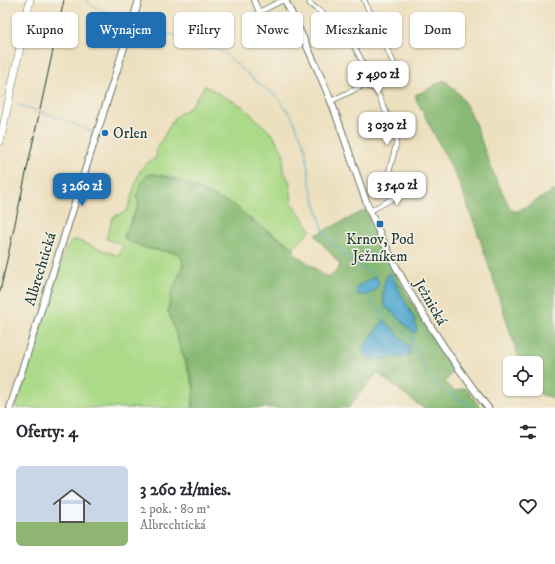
<!DOCTYPE html>
<html lang="pl">
<meta charset="utf-8">
<style>
:root{--surface:#fff;--page:#f2f2f3;--text:#2b2b33;--muted:#7c7c81;--accent:#1f6fb2}
body{margin:0;font-family:"IM FELL DW Pica",serif;background:var(--page);color:var(--text);height:100vh;display:flex;flex-direction:column;font-size:15px;white-space:nowrap}
*{box-sizing:border-box;margin:0}
p{font-size:13px;color:var(--muted)}
.icon{flex:none;width:22px;height:22px;fill:none;stroke:currentColor;stroke-width:2;stroke-linecap:round;stroke-linejoin:round}
.map{position:relative;height:408px;overflow:hidden}
.side{display:flex;flex-direction:column;background:var(--surface);flex:1}
.side>*{flex:none}
.banner{position:absolute;left:12px;top:12px;width:531px;height:36px;display:flex;gap:8px}
.buttons{position:absolute;left:503px;top:356px;display:grid;gap:8px}
.buttons a{display:grid;place-items:center;width:40px;height:40px;border-radius:6px;background:var(--surface);box-shadow:0 1px 3px #0004;font-size:20px}
.price{position:absolute;translate:-50% -34px;padding:0 9px;border-radius:8px;background:#fff;color:#222;font-size:13px;line-height:26px;filter:drop-shadow(0 1px 2px #0008)}
.price::after{content:'';position:absolute;left:50%;top:24px;width:12px;height:9px;margin-left:-6px;background:inherit;clip-path:polygon(0 0,100% 0,50% 100%)}
.price.on{background:var(--accent);color:#fff}
ul{padding:0;list-style:none}
li{display:flex;align-items:center;gap:12px;height:100px;padding:0 16px}
li span{display:grid;place-items:center;flex:none;width:112px;height:80px;border-radius:6px;color:#555}
li>.icon{margin-inline-start:auto}
span .icon{width:48px;height:48px;fill:#fffc;stroke-width:1}
li b{font-size:17px}
h2{display:flex;justify-content:space-between;align-items:center;height:48px;padding:0 16px;font-size:17px}
.tag{padding:0 14px;border-radius:6px;background:var(--surface);box-shadow:0 1px 3px #0004;font-size:14px;line-height:36px}
.tag.on{background:var(--accent);color:#fff}
.map>svg:first-child{display:block}
.green{fill:#abda88;stroke:#658c5e}
.forest{fill:#88ba74;stroke:#547c54;fill-rule:evenodd}
.water{fill:#53a8cf;stroke:#397282}
.lines{fill:none;stroke-linecap:round;stroke-linejoin:round}
.stream{stroke:#53a8cf;stroke-width:1}
.street-casing{stroke:#677665;stroke-width:6}
.secondary-casing{stroke:#677665;stroke-width:8}
.primary-casing{stroke:#677665;stroke-width:8}
.street{stroke:#fff;stroke-width:4.5}
.secondary{stroke:#fff;stroke-width:6}
.primary{stroke:#fff;stroke-width:7}
.rail{stroke:#1f3d34;stroke-width:1}
.poi-dot{fill:#1f6fb2;stroke:#f7f3e8;stroke-width:1.5}
.labels{text-anchor:middle;stroke-width:3;stroke-linejoin:round;paint-order:stroke}
.poi-label{font-size:15px;fill:#1f3d34;stroke:#f7f3e8;text-anchor:start}
.street-label{font-size:15px;fill:#1f3d34;stroke:#f7f3e8}
</style>
<div class="map">
<svg width="555" height="408" viewBox="0 0 555 408">
<rect width="100%" height="100%" fill="#f7f3e8"/>
<filter id="ink" filterUnits="userSpaceOnUse"><feTurbulence type="fractalNoise" baseFrequency=".025" numOctaves="2"/><feDisplacementMap in="SourceGraphic" scale="8" xChannelSelector="R" yChannelSelector="G"/><feConvolveMatrix kernelMatrix="1 2 1 2 8 2 1 2 1" color-interpolation-filters="sRGB"/></filter>
<filter id="wash" filterUnits="userSpaceOnUse"><feTurbulence type="fractalNoise" baseFrequency=".012" numOctaves="4" result="noise"/><feDisplacementMap in="SourceGraphic" scale="16" xChannelSelector="R" yChannelSelector="G"/><feGaussianBlur stdDeviation="0.9" result="paint"/><feColorMatrix in="noise" values="0 0 0 0 0 0 0 0 0 0 0 0 0 0 0 0 0 1.4 0 .05"/><feComposite in="paint" operator="in"/></filter>
<g filter="url(#wash)">
<rect width="100%" height="100%" fill="#ede0bf"/>
<path class="green" d="M205,86L242,106L273,135L284,154L283,169L290,183L292,203L311,230L294,248C268,230 177,166 147,175L141,184L137,196L139,204L124,235L125,240L153,250L176,253L182,259L183,266L171,294L168,311L192,383L194,390L192,408H16L66,249L73,239L119,256L123,245L106,239L113,217L127,211L140,170L147,163L156,158L157,148L175,117L190,107Z"/>
<path class="forest" d="M444,80C474,102 479,140 493,172C498,184 504,196 510,208L514,211H518L555,190V398L542,395L536,388V363H522L517,353L480,239L459,182L416,99V94C422,94 437,83 444,80Z
M154,174L171,178L236,206L254,223L294,248V253L328,278L333,275L340,266L339,263L315,235L366,210L394,271L423,323L454,369L445,382L454,391L465,388L481,408H423L377,373L348,408H192L194,390L193,383L168,311L171,294L183,266L182,259L176,253L145,248L124,239L139,204L137,196L142,181L148,175ZM390,273L415,320L413,332L384,305L383,292L386,276ZM383,321H386L409,346L390,358L375,360L361,351Z"/>
<path class="water" d="M390,273L415,320L417,332H413L384,305C383,295 382,280 390,273Z
M375,276L378,280L379,284L374,292L366,295H358L356,289L358,286Z
M383,321H386L409,346L410,354L408,356L375,360L370,359L361,351Z"/>
<g class="lines">
<path class="stream" d="M85,0L92,6L131,20
M136,22L223,52L259,84L275,95L291,115L305,146L310,184L324,233L345,256L375,276
M0,98H1
M17,104L57,117L91,131
M368,293C370,308 383,309 392,319C399,327 409,335 414,345C421,357 424,373 434,383C444,394 465,398 473,408
M383,309H390
M379,310L383,322
M413,342V332
M409,346L415,348"/>
</g>
</g>
<g filter="url(#ink)">
<g class="lines">
<g class="street-casing">
<path id="street" d="M254,0L259,12L283,0
M309,0L310,4L346,31L370,76
M364,0L396,68
M366 82a6 6 0 1 1 12 0a6 6 0 1 1-12 0Z
M378,80L386,75
M375,87L396,135V145L387,180V187L392,199
M331,101L366,84
M370,211L415,186"/>
</g>
<g class="secondary-casing">
<path id="secondary" d="M285,0C301,33 317,66 330,99C345,136 355,174 370,211C399,282 441,347 488,408
M10,408L139,0"/>
</g>
<g class="primary-casing">
<path id="primary" d="M0,142L30,0"/>
</g>
<use href="#street" class="street"/>
<use href="#secondary" class="secondary"/>
<use href="#primary" class="primary"/>
<path class="rail" d="M0,292L64,0"/>
</g>
</g>
<g class="poi-dot">
<circle cx="105" cy="133" r="4"/>
<rect x="376" y="220" width="8" height="8" rx="2"/>
</g>
<g class="labels">
<g class="poi-label">
<text x="113" y="138">Orlen</text>
<text x="380" y="244" text-anchor="middle">Krnov, Pod<tspan x="380" dy="17">Ježníkem</tspan></text>
</g>
<g class="street-label">
<text transform="translate(40 269) rotate(-73)" y="5">Albrechtická</text>
<text transform="translate(431 302) rotate(60)" y="5">Ježnická</text>
</g>
</g>
</svg>
<div class="buttons">
<a><svg class="icon" aria-label="locate" viewBox="0 0 24 24"><circle cx="12" cy="12" r="6"/><path d="M12 2v4M12 18v4M2 12h4M18 12h4"/></svg></a>
</div>
<b class="price" style="left:378px;top:95px">5 490 zł</b>
<b class="price" style="left:387px;top:146px">3 030 zł</b>
<b class="price" style="left:397px;top:206px">3 540 zł</b>
<b class="price on" style="left:82px;top:207px">3 260 zł</b>
<div class="banner">
<a class="tag">Kupno</a>
<a class="tag on">Wynajem</a>
<a class="tag">Filtry</a>
<a class="tag">Nowe</a>
<a class="tag">Mieszkanie</a>
<a class="tag">Dom</a>
</div>
</div>
<section class="side">
<h2>Oferty: 4<svg class="icon" aria-label="filters" viewBox="0 0 24 24"><path d="M4 7h16M4 17h16"/><circle cx="9" cy="7" r="2"/><circle cx="15" cy="17" r="2"/></svg></h2>
<ul>
<li><span style="background:linear-gradient(#c9d6e8 70%,#8fb573 0)"><svg class="icon" aria-label="home" viewBox="0 0 24 24"><path d="M3 11l9-7 9 7M6 9v11h12V9"/></svg></span><div><b>3 260 zł/mies.</b><p>2 pok. · 80 m²</p><p>Albrechtická</p></div><svg class="icon" aria-label="heart" viewBox="0 0 24 24"><path d="M12 20l-8-8c-3-5 5-10 8-4 3-6 11-1 8 4z"/></svg></li>
</ul>
</section>
